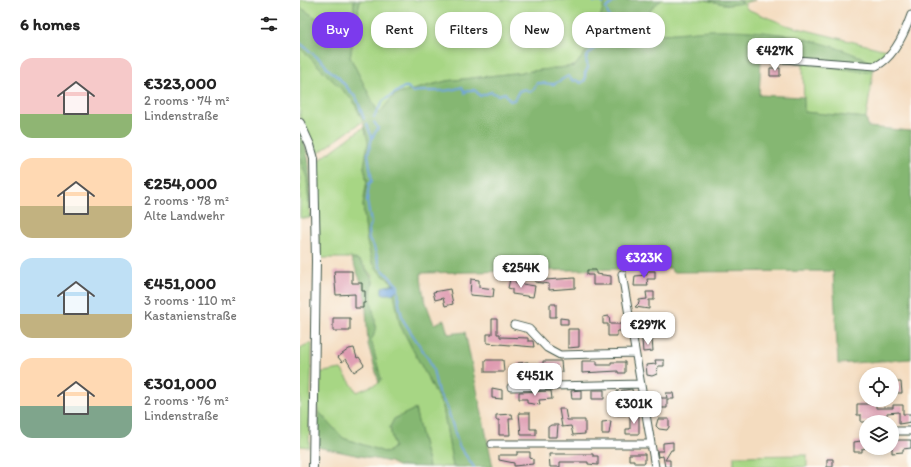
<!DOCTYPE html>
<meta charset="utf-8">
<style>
:root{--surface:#fff;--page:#f2f2f2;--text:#222;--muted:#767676;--accent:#7c3aed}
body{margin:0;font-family:Itim,sans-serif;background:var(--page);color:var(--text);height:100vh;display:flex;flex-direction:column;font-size:15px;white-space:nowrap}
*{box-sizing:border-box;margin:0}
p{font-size:13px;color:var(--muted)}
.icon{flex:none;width:22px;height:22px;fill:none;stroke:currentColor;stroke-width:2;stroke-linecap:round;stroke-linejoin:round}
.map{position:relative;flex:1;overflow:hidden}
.side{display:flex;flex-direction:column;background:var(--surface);width:300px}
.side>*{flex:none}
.guide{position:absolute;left:12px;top:12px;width:380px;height:36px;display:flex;gap:8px}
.controls{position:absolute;left:559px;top:367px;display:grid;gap:8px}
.controls a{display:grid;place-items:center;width:40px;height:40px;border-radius:50%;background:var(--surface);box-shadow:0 2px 6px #0003;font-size:20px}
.price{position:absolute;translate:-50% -34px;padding:0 9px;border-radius:8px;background:#fff;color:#222;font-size:13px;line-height:26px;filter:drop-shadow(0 1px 2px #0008)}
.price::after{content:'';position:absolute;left:50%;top:24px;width:12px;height:9px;margin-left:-6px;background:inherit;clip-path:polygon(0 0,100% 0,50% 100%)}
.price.selected{background:var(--accent);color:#fff}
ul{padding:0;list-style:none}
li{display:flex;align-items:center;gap:12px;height:100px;padding:0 20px}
li span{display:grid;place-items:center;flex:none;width:112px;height:80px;border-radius:12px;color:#555}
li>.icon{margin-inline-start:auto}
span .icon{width:48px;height:48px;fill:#fffc;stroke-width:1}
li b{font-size:17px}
h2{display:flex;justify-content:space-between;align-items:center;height:48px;padding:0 20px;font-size:17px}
.chip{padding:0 14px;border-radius:16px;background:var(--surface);box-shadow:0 2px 6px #0003;font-size:14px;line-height:36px}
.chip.selected{background:var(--accent);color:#fff}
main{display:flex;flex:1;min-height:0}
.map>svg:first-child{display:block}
.green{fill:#a7d684;stroke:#638a5c}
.forest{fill:#85b772;stroke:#527a53}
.water{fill:#70a5dd;stroke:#487188}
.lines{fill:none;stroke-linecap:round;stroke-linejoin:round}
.stream{stroke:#70a5dd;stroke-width:2}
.building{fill:#df9bb1}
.minor-casing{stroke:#3f5549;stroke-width:9}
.tertiary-casing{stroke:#3f5549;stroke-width:10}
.minor{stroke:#fff;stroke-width:7}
.tertiary{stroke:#fff;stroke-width:8}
</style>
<main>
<section class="side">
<h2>6 homes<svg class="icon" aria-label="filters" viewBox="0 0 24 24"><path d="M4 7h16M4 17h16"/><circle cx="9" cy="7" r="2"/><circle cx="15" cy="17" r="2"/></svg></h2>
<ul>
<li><span style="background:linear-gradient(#f6c9c9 70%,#8fb573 0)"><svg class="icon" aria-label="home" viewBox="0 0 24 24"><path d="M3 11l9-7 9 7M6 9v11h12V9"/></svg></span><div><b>€323,000</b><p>2 rooms · 74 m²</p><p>Lindenstraße</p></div></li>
<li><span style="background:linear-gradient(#ffd9b3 60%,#c2b280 0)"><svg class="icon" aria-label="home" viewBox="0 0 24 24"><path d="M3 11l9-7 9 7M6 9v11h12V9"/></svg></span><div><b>€254,000</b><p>2 rooms · 78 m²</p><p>Alte Landwehr</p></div></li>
<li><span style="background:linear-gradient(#bfe0f5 70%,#c2b280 0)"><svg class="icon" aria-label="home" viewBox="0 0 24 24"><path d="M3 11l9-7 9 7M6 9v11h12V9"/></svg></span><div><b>€451,000</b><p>3 rooms · 110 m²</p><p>Kastanienstraße</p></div></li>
<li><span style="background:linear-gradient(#ffd9b3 60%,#7fa58c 0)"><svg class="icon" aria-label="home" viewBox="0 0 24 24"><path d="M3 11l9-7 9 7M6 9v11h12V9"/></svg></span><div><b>€301,000</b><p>2 rooms · 76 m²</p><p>Lindenstraße</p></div></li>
</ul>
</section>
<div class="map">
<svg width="611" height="467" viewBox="0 0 611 467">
<rect width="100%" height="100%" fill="#fdfcf7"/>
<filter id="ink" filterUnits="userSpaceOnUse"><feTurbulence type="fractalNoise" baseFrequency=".025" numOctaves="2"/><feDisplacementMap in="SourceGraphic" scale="8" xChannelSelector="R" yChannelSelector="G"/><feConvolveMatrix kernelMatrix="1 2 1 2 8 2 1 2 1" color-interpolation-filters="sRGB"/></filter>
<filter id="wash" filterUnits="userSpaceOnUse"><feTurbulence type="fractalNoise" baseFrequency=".012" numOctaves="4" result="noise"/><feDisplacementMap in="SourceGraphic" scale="16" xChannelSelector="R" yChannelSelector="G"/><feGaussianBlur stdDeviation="0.9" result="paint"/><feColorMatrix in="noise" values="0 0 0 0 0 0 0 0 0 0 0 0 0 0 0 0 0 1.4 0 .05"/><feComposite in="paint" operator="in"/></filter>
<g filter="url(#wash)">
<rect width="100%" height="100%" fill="#f4dcbf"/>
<path class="green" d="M0,0H54V20L16,18L0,7Z
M60,0H305L294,41L275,66L146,81L94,95L79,115L50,57Z
M362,0H406L428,5L443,2L438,0H455L444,3L447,9L486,25L590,51L578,63H572L559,56L492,35L424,30L363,34C345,24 343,11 362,0Z
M0,48L54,102L63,121L17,154L14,144L0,116Z
M503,63L573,73L566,118L504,112Z
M64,127L69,142L64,167L67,181L63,205L67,242L72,262L80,273L92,282L100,325L143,407L153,467H129L115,409L94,419L90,427L94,447L87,453L43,438L18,411V373L41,369L57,392L79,383L81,379L71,340L74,335L70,297L73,283L72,276L60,261L51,258H19L18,161Z
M0,158L7,178L10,218H0Z
M10,343L12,344L9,447L0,446V348Z
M507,455V467H434V456Z"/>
<path class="forest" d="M54,0H60L50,57L79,114L94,95L146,81L275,66L294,41L305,0H362C343,11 345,24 363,34C383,33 404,29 424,30C473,30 529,40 572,63L573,73L503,63L461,60L459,95L504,97V112L566,118L568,127L611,131V359L538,364L533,271L372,272L371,268L121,273C121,291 127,307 134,324L144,320L148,334L165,332L193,467H153L143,407L100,325L92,282L80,273L72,262L67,242L63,205L67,181L64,167L68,142L63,121L54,102L0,48V7L16,18L54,20Z
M406,0H438L443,3L428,5Z
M0,131C13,161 10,186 10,218L7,178L0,158Z
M51,258L60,261L73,280C73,285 70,290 71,296C71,311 81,326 71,340L81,379L79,383L68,344L65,291Z
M115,409L129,467L98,466L90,462L17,447L18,411L43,438L87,453L94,447L90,427L94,419Z"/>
<path class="water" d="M95,284L97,290L92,294H85L82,293V287Z"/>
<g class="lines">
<path class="stream" d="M294,0V2H303V4
M0,43L23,62L28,69L38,77L57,99L64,119
M74,117L83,101L104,87H108L112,92C132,89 143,94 162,87L165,93L169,90H175L180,96L191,92L198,95L205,93L210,101L214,100L219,91L225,89L230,92L234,89L237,83L254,84L268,76L273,81L276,80L281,83L285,80V73L288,68L286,59L288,55L302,41L309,17L306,8L317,0
M74,122L78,128L72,138L68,154L72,181L69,184L67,201L71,223L68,232L69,240L74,247L80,267L98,286L99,304L103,320L129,360L133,370L138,392L147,407L159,446L174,467
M67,124L72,138"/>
</g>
<g id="blocks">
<path class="building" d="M470,68H480V76H470Z
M287,270H296V274L311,276V285H293V275H287Z
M34,271H52V283H62V291H65V303H63V308H55V294L36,295Z
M347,271H355V279H347L348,286H334L335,276L347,275Z
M236,276H245V280L275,278V288L249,290V284L235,282Z
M171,279L179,280V287L194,289L193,297L170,295Z
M210,279L216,280V283L235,286L233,297L212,294V289L208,288Z
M150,289L153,304L145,306L143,298L135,300L133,292Z
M346,292H354V300H349V309L335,307L339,303V300L347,299Z
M250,304H256V317H250Z
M309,316L310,324H322V331H317V336H308V324H303V317Z
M33,318H50V331H33Z
M260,318L268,319V324H260Z
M192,319H197V334H200V337L228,338V341H233L234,347L187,343V334H192Z
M340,321H348V328L340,329Z
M268,329H279V347L268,348Z
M352,339L353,351L343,352L342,340Z
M54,348L57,358L59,357L64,365L54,372L46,359L42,362L38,357L49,349Z
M185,360H203L204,372H185Z
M355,360H364V366H358L357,374L352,376L347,375L346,365L356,364Z
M243,361H261L262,372L249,374L219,373L218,363L228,362V366L230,367H243Z
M282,361H297V365H311V362H325V373H318V371L282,373Z
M597,382H601L602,393H592V383Z
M192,388L202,390V399L192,398Z
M332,389L333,396L325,397L326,415H317V407L320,406L317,391Z
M281,390V399H272L271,391Z
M292,390H304V399H292Z
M251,391L252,399L239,400L240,405L227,403V399H219V392Z
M366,393H373L374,399H367V408H357L355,403L357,398H367Z
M571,400H576V408H593V405H603V414H611V422L599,424V412L587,413V418H578V422H561V415H557V404H571Z
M259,409H265L267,420H285V434L273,435L271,426L262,427Z
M219,413H230V429H236V435H221Z
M330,413H336V416H339V434H326V429H330Z
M212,414L213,419H209L210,435H199V420H196V415Z
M358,419H369V427L367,430L359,429L356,426Z
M311,421L309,434H302V422Z
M251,425H258L257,437H248V427Z
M592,440H611V448L603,449V452L592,453Z
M561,441L566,442V448L562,449V452H554V442Z
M373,442V450H371L365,460H370V467H365L363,456L358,457L357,451H363V443Z
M217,452H230V458L233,459V464L214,466V463L199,460V455H217Z
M249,454H293V456H298V465L288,464V462H260V467H250Z
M329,454H345V463H334V460H329Z
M527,459H533V467H527Z"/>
</g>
</g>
<g filter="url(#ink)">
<use href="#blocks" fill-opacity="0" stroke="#3f5549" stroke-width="1"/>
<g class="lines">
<g class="minor-casing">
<path id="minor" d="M456,57L576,66C594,58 605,32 611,15
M322,274L355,467
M214,325L229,329L247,348L260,355L335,353
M211,387L341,384
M592,431H611
M192,444H351"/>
</g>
<g class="tertiary-casing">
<path id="tertiary" d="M0,123L10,145L14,159L16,261L13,467"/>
</g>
<use href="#minor" class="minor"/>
<use href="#tertiary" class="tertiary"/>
</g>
</g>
</svg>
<div class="controls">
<a><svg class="icon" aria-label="locate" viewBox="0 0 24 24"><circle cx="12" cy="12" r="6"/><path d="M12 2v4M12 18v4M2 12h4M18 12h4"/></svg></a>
<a><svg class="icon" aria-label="layers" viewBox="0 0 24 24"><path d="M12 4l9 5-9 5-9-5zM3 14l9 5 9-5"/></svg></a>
</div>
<b class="price" style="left:475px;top:72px">€427K</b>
<b class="price selected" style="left:344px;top:279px">€323K</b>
<b class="price" style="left:221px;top:289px">€254K</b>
<b class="price" style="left:348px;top:346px">€297K</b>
<b class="price" style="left:235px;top:397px">€451K</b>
<b class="price" style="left:334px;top:425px">€301K</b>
<div class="guide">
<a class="chip selected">Buy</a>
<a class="chip">Rent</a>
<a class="chip">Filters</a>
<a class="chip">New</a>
<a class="chip">Apartment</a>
</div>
</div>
</main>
